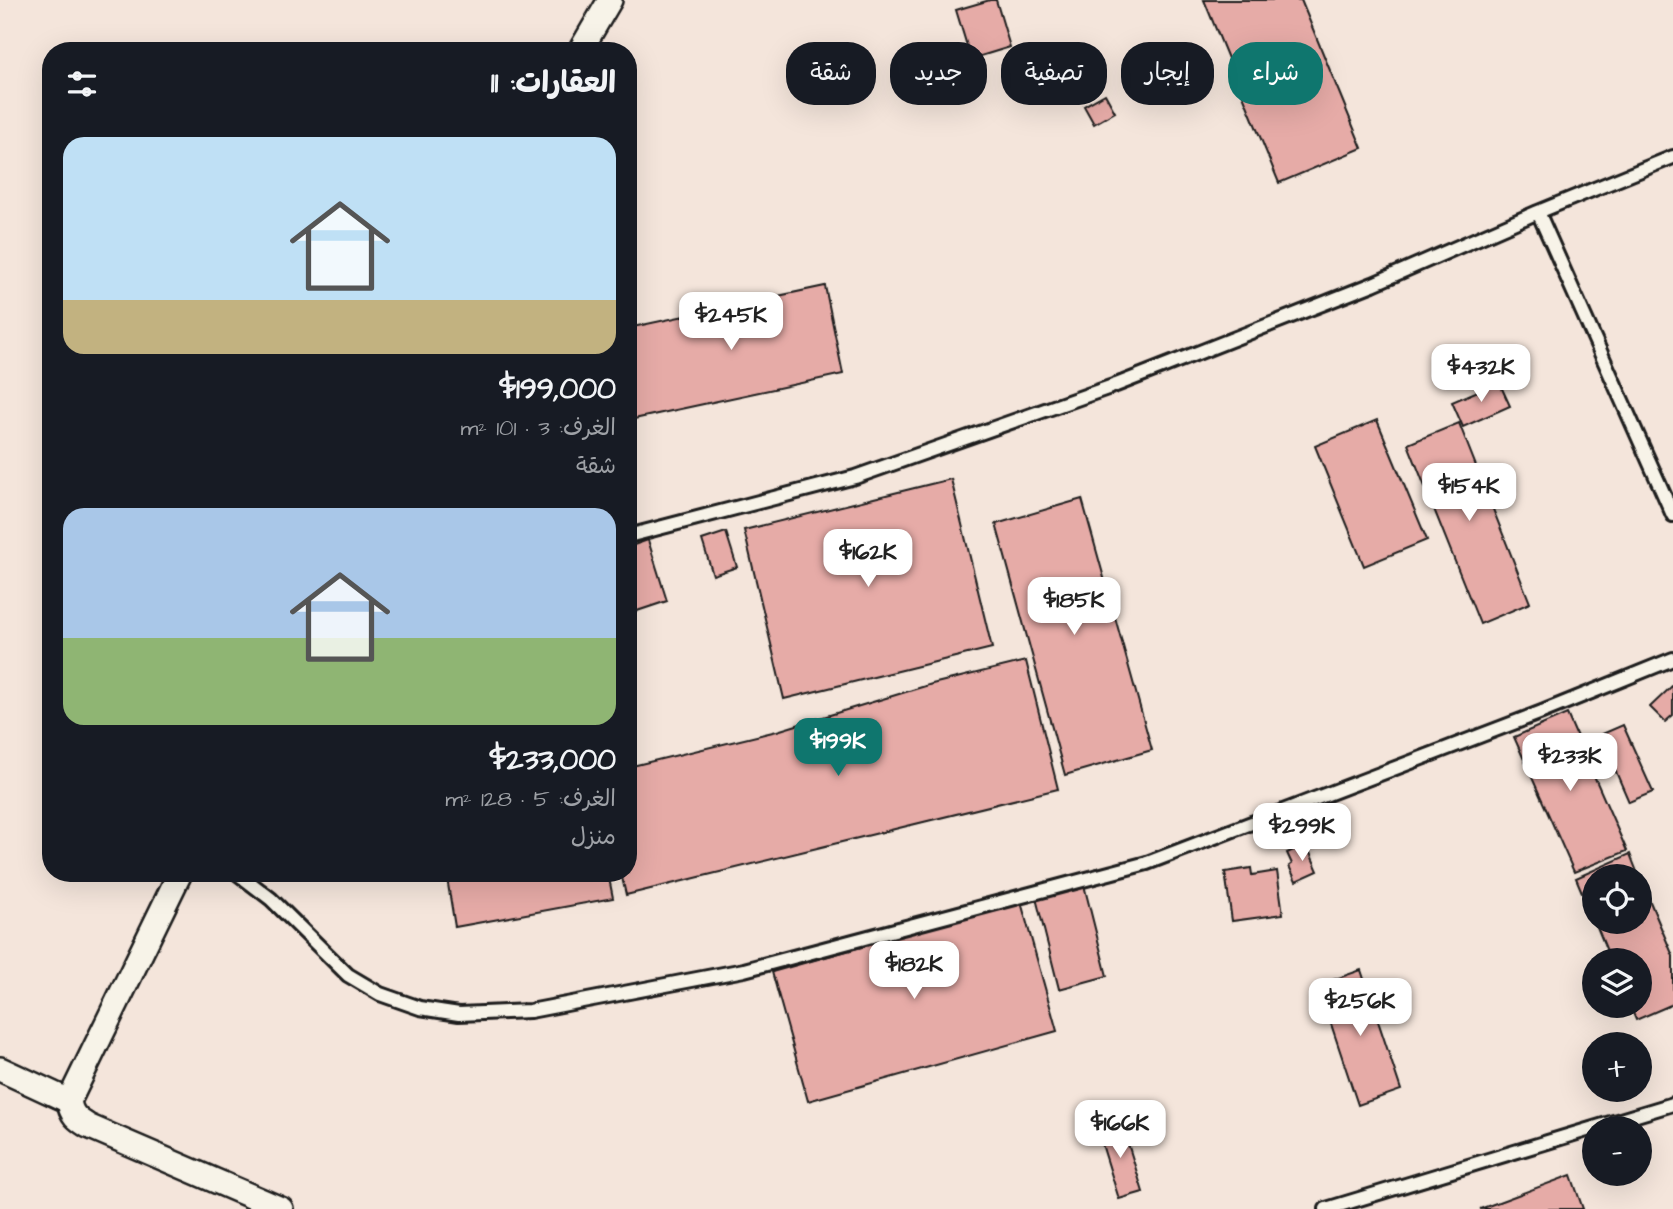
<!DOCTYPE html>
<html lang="ar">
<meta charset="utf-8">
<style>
:root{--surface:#171b24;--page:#20242c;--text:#f1f3f6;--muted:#9ea1a6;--accent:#0f766e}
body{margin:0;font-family:"Architects Daughter","Playpen Sans Arabic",sans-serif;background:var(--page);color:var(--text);direction:rtl;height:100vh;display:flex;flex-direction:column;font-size:26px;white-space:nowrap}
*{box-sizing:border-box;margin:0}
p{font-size:23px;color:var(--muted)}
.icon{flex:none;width:38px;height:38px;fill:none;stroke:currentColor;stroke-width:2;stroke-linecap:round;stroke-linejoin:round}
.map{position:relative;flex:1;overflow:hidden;direction:ltr}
.sheet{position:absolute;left:42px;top:42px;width:595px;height:840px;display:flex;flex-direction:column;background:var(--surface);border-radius:28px;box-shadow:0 7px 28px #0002;direction:rtl}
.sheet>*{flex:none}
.banner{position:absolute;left:658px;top:42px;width:665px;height:63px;direction:rtl;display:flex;gap:14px}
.buttons{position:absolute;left:1582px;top:864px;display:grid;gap:14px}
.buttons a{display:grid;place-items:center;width:70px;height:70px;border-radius:50%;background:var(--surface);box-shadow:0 7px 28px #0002;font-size:35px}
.price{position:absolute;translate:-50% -60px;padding:0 16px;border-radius:14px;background:#fff;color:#222;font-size:23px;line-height:46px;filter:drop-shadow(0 2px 4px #0008)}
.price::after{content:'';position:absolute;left:50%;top:42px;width:21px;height:16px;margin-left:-10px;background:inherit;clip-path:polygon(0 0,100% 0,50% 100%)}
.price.active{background:var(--accent);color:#fff}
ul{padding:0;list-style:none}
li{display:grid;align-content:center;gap:14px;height:371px;padding:0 21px}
li span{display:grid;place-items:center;height:217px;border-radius:21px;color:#555}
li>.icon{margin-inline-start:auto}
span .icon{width:126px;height:126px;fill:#fffc;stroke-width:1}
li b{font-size:30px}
h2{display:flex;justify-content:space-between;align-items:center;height:84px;padding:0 21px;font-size:30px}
.tag{padding:0 24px;border-radius:28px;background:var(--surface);box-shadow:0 7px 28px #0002;font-size:24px;line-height:63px}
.tag.active{background:var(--accent);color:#fff}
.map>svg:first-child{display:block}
.building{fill:#e6aba7;stroke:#1c1c1c;stroke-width:2}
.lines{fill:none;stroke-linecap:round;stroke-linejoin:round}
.service-casing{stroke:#1c1c1c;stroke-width:18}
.minor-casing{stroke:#1c1c1c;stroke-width:28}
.service{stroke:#f7f3e8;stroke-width:12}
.minor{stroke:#f7f3e8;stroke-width:23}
</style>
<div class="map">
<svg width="1673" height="1209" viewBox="0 0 1673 1209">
<rect width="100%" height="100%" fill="#f4e5db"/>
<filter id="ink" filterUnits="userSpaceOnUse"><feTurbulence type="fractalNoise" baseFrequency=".0143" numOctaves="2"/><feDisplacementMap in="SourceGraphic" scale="14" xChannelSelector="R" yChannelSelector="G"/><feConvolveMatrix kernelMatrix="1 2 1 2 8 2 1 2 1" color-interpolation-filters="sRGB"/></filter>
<g filter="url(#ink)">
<path class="building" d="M990,0H996L1010,47L971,59L956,10Z
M1204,0H1301L1362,148L1279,183Z
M1105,94L1115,112L1094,124L1084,106Z
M825,286L843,374L634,419L628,390V328Z
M1499,382L1510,406L1463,427L1452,402Z
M1377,420L1427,540L1364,566L1315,446Z
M1459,423L1530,603L1480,624L1408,444Z
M951,479L992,648L784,699L744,530Z
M1082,499L1152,750L1065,775L996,524Z
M726,532L737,567L713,575L702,540Z
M648,540L667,601L628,614V547Z
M1026,661L1058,789L626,895L621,873H628V767L777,731L932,684Z
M1673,685V715L1665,722L1650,707Z
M1567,714L1627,851L1574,872L1514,737Z
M1623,725L1653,792L1629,802L1600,735Z
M1306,844L1318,871L1296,881L1289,866L1292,864L1287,853Z
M1630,854L1639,877H1594V921L1576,878Z
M1251,868L1252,875L1277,871L1283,914L1232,921L1225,872Z
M474,873H608L613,898L455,927L447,878Z
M1640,878L1673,956V1004L1636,1020L1630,1006H1640V961H1611L1595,922H1640Z
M1084,885L1107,976L1059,989L1036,898Z
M1021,902L1057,1031L808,1101L772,972Z
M1361,970L1401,1090L1358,1105L1318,985Z
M1121,1121L1143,1192L1119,1199L1097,1128Z
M1571,1175L1583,1209H1480Z"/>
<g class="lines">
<g class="service-casing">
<path id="service" d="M1538,212L1673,515
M628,536L855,477L1116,385L1373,284L1538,212L1673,157
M237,873L271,899L348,975L380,994L420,1008L459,1014L530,1011L744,970L1147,863L1542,712L1673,659
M1326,1209L1673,1104"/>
</g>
<g class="minor-casing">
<path id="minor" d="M580,51L610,0
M180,873L69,1101C71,1115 77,1119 88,1126L281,1209
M0,1069L69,1101"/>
</g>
<use href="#service" class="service"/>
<use href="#minor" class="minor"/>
</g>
</g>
</svg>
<div class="buttons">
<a><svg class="icon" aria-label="locate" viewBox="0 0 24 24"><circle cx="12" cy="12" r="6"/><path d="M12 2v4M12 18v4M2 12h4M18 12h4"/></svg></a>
<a><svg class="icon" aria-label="layers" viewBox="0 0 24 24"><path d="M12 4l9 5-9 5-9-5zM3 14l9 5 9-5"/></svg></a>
<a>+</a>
<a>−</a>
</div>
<b class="price" style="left:731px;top:352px">$245K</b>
<b class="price" style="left:1481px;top:404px">$432K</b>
<b class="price" style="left:1469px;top:523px">$154K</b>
<b class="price" style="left:868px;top:589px">$162K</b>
<b class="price" style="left:1074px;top:637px">$185K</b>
<b class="price active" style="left:838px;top:778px">$199K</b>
<b class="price" style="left:1570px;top:793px">$233K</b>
<b class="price" style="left:1302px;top:863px">$299K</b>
<b class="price" style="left:914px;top:1001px">$182K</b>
<b class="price" style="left:1360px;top:1038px">$256K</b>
<b class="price" style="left:1120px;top:1160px">$166K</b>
<div class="banner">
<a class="tag active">شراء</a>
<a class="tag">إيجار</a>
<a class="tag">تصفية</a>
<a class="tag">جديد</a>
<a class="tag">شقة</a>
</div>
<section class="sheet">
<h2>العقارات: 11<svg class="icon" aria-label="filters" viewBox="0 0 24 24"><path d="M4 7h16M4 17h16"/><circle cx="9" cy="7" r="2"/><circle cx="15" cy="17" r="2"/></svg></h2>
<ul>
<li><span style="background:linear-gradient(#bfe0f5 75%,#c2b280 0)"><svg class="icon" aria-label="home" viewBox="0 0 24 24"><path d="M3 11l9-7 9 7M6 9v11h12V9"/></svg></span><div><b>$199,000</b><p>الغرف: 3 · 101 m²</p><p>شقة</p></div></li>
<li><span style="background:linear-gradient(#a9c7e8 60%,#8fb573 0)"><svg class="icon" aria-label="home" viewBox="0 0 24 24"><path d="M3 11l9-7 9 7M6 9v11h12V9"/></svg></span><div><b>$233,000</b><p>الغرف: 5 · 128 m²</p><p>منزل</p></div></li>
</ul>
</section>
</div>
